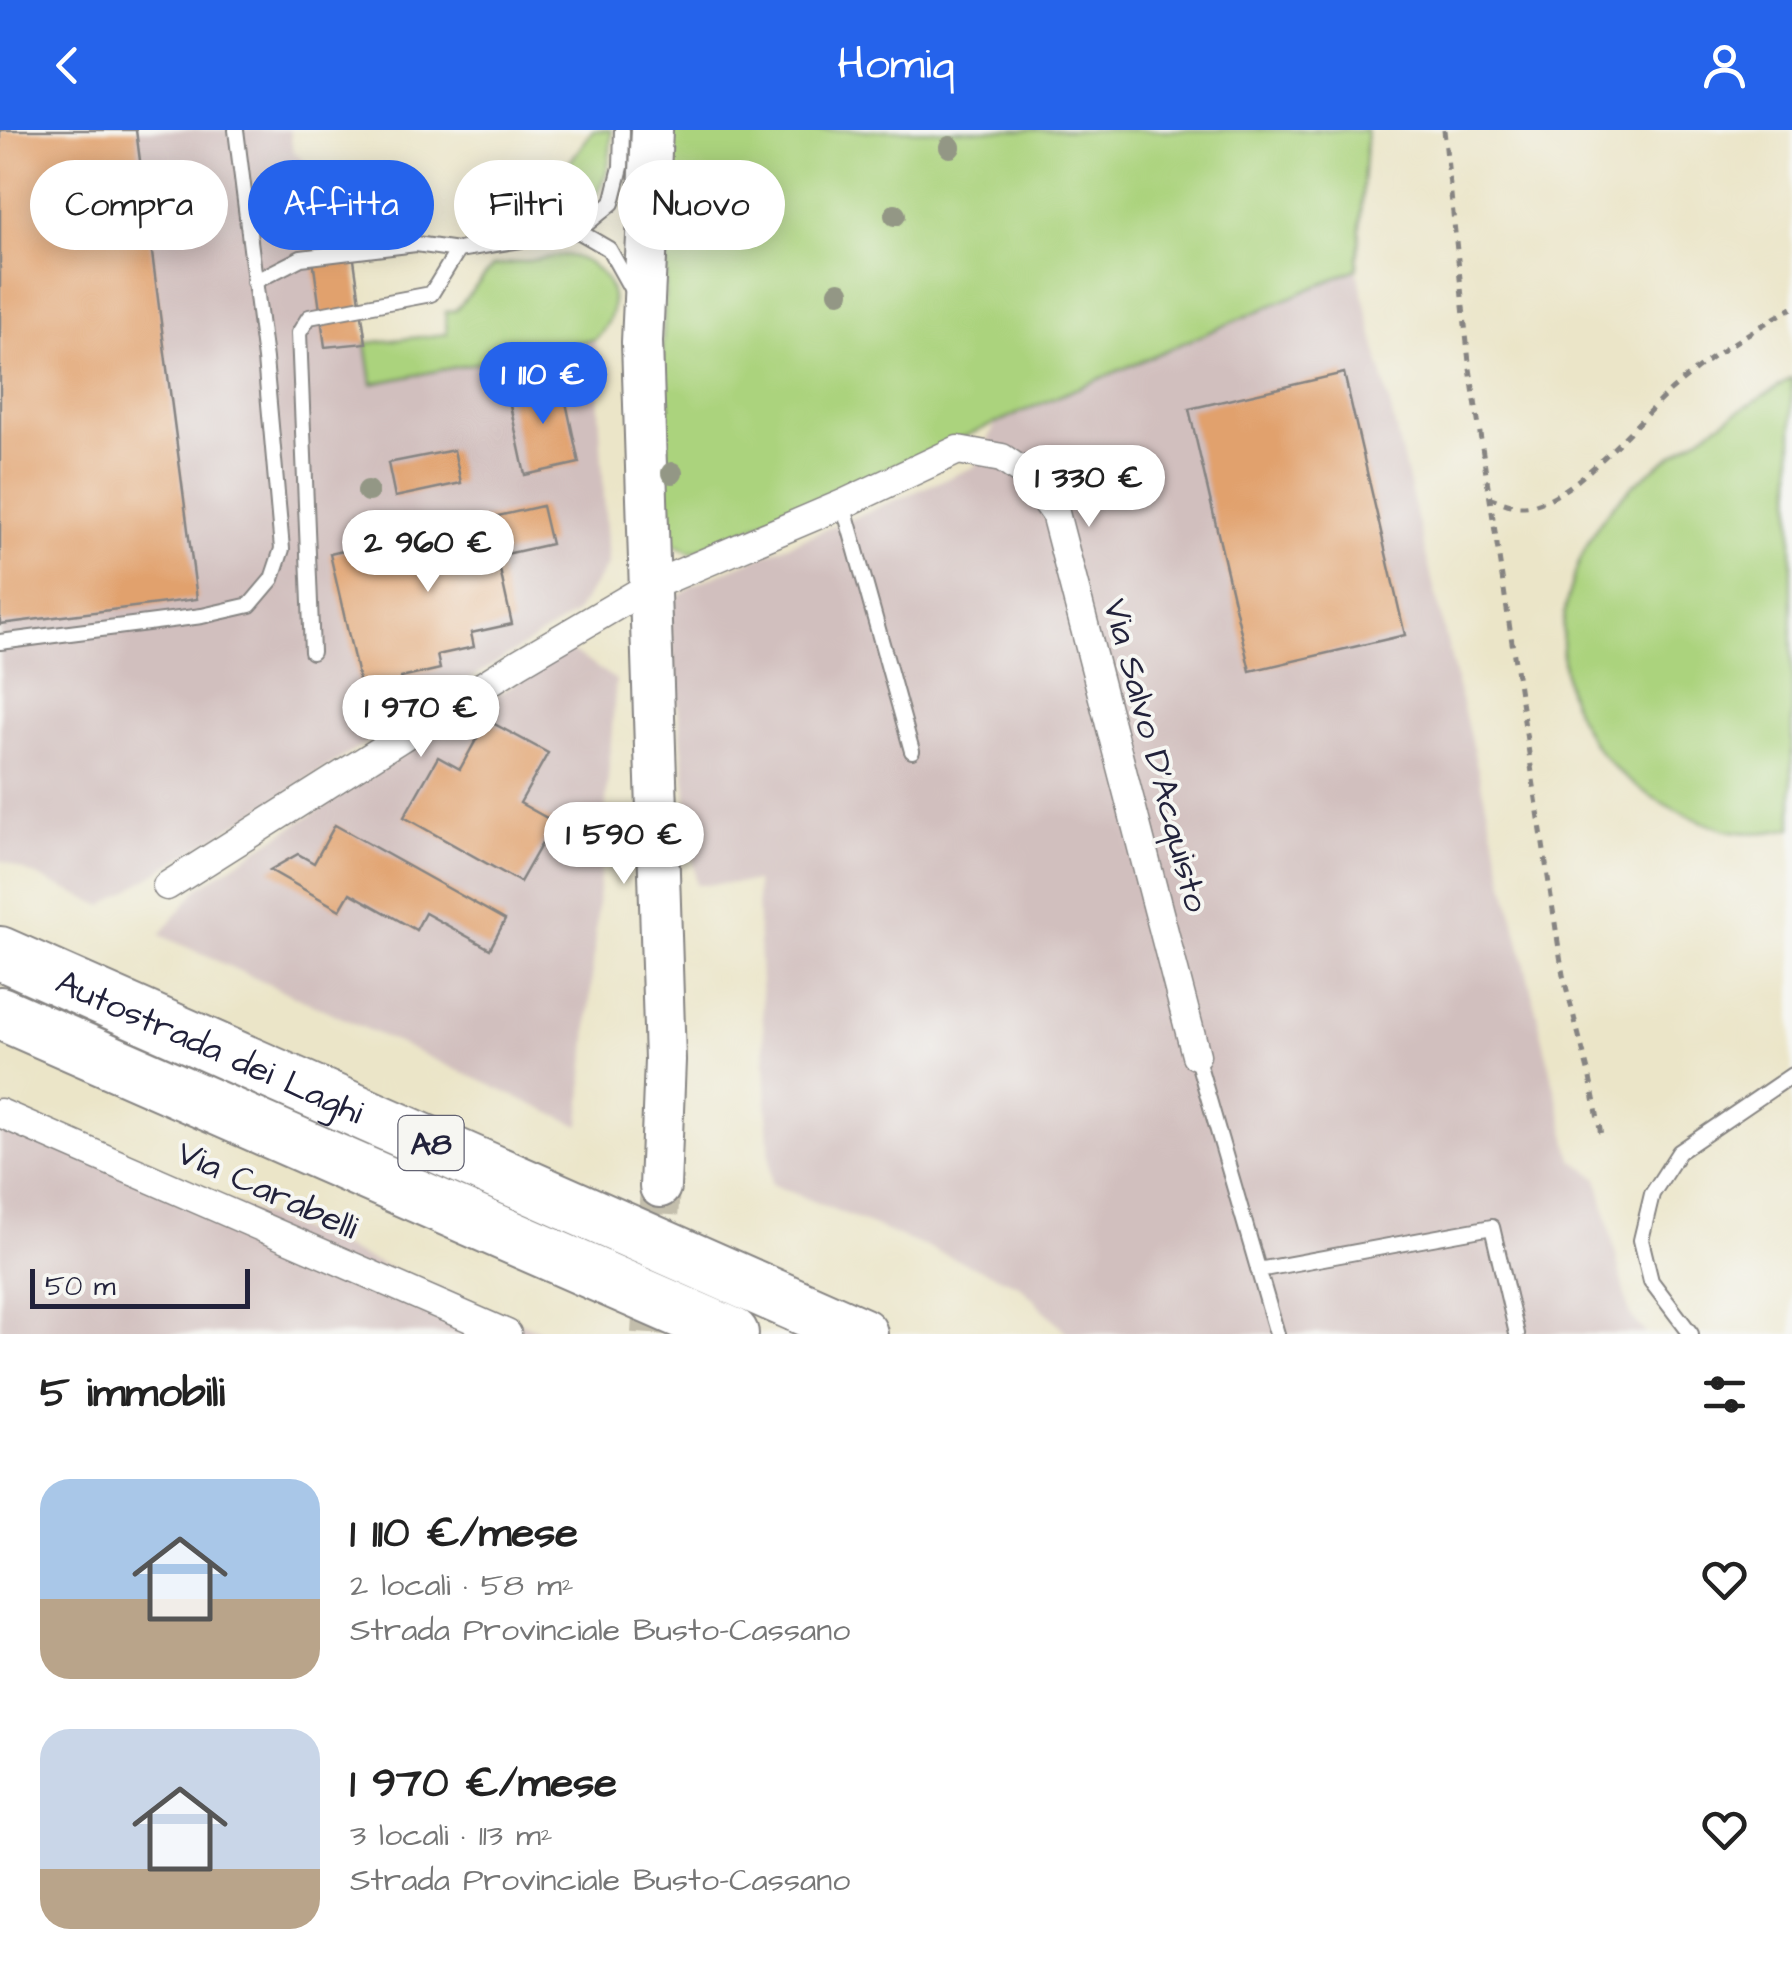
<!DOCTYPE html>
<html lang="it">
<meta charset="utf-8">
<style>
:root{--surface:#fff;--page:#f2f2f2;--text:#222;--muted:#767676;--accent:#2563eb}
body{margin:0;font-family:"Architects Daughter",sans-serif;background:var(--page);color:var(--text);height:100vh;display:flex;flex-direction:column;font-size:38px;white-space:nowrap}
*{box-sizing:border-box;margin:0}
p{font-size:32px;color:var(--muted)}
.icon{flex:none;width:55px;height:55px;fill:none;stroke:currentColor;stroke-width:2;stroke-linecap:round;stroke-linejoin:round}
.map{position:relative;height:1204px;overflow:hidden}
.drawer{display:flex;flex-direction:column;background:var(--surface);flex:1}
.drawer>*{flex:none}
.hud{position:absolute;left:30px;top:30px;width:1000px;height:90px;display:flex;gap:20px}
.scale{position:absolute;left:30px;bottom:25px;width:220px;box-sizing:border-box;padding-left:10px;border:5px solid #22223b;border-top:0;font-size:28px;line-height:35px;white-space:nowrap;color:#22223b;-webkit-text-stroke:8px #f6f6f2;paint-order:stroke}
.price{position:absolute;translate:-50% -85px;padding:0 22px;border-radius:35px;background:#fff;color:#222;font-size:32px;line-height:65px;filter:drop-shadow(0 2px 5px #0008)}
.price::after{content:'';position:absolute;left:50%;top:60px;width:30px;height:22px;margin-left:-15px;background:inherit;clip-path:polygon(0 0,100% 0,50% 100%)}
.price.selected{background:var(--accent);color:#fff}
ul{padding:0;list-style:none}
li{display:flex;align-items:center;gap:30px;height:250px;padding:0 40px}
li span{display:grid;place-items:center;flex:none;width:280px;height:200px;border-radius:30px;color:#555}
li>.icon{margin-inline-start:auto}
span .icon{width:120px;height:120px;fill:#fffc;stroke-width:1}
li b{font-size:42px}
h2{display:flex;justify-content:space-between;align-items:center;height:120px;padding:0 40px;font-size:42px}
.pill{padding:0 35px;border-radius:45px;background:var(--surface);box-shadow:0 5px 25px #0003;font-size:35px;line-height:90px}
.pill.selected{background:var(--accent);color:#fff}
header{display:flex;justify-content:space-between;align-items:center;height:130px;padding:0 40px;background:var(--accent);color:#fff;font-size:45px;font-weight:600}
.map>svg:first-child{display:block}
.industrial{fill:#d1bfbe}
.green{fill:#abd37d;stroke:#667a5c;stroke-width:2.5}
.building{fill:#e1a16d}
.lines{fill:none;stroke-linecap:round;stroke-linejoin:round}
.secondary-tunnel{stroke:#c3beac;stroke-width:40;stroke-dasharray:40 20;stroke-linecap:butt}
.service-casing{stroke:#868482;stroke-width:18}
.minor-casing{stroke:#868482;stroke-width:31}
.secondary-casing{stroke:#868482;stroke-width:44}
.motorway-casing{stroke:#868482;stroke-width:56}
.path{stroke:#868482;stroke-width:5;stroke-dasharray:8 8;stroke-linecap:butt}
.service{stroke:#fff;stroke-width:14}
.minor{stroke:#fff;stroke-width:28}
.secondary{stroke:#fff;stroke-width:40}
.motorway{stroke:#fff;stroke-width:52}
.tree{fill:#939785}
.labels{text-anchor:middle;stroke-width:8;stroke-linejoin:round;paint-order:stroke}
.shield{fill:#f6f6f2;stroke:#626272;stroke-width:2.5}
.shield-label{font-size:32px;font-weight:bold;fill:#22223b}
.street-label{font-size:35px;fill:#22223b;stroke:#f6f6f2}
</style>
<header><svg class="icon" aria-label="back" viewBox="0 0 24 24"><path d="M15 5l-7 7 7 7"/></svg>Homiq<svg class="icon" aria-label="person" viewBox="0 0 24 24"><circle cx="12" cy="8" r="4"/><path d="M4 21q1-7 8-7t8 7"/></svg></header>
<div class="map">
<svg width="1792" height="1204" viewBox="0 0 1792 1204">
<rect width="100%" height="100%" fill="#f6f6f2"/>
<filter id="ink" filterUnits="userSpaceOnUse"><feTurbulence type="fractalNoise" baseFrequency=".01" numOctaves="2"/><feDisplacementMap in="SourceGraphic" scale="20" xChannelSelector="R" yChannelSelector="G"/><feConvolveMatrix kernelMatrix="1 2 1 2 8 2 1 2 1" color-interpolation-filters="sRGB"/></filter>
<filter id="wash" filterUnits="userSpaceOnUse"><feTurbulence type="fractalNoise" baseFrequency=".0048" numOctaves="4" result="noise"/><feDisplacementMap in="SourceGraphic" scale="40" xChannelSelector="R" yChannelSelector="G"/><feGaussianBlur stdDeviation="2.25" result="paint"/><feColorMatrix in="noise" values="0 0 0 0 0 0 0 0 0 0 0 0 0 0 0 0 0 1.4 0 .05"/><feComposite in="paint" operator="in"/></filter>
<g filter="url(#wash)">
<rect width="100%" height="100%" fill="#ebe5c8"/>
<path class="industrial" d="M0,0H290L293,22L344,60L372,254L595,209L608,434L575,484L103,776L0,730Z
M1357,139L1572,1029L1598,1048L1629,1183L1646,1204H1068L1019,1155L771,1054L756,752L696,755L668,474L693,455L974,337L998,289Z
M568,519L616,550L580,996L160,805L199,757Z
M0,975L548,1204H0Z"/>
<path class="green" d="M593,0H611C611,32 607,73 569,80C559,82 554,84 544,80L542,72L548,62Z
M673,0H1367L1357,139L691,423L664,408L662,223Z
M565,125C609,131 630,177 595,209L372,254L366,213L447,204L445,182L456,180L493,136Z
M1792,248V698C1744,709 1719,701 1676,680C1558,623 1533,509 1595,400C1628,342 1734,286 1792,248Z"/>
<g id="blocks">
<path class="building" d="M0,0H136L197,469L0,494Z
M348,88L366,213L325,217L308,93Z
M1344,243L1405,505L1250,541L1189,279Z
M561,249L579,333L525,345L507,261Z
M454,320L461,353L395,367L388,333Z
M542,376L551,414L497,426L512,494L471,503L474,517L437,525L440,539L401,548L405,563L364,572L330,424Z
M487,590L548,623L520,673L554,692L520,752L404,687L438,627L460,639Z
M335,695L505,790L490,819L425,783L416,800L350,763L340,780L270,740L298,724L314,733Z"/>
</g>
</g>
<g filter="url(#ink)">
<use href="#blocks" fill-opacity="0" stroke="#868482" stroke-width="2.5"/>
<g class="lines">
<path class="secondary-tunnel" d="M651,1204L660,1057"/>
<g class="service-casing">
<path id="service" d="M622,0L621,37L612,73L578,101L609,119L633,162
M254,152L301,128L416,114L458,120L578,101
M843,374L912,621
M0,512L202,486L250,475L272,449L282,419L265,229L236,0
M312,522L299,203L309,187L431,164L458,120
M1196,925L1277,1204
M1258,1140L1492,1097L1517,1204
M1691,1204L1651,1151L1641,1110L1652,1064L1679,1022L1792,945"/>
</g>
<g class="minor-casing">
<path id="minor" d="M167,756L519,533L648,457L843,374L958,320L1002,328L1028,346L1055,383L1196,925
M0,983L507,1204"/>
</g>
<g class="secondary-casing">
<path id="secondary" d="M652,0L642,212L665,930L660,1057"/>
</g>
<g class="motorway-casing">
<g id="motorway">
<path id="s1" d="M0,823L861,1204"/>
<path d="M0,883L732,1204"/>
</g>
</g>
<path class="path" d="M1444,0L1469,232L1563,845L1590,948L1602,1010
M1489,367C1498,370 1509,376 1518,376C1570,380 1639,286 1676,256C1712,225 1751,201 1792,178"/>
<use href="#service" class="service"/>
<use href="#minor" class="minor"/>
<use href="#secondary" class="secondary"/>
<use href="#motorway" class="motorway"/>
</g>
<g class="tree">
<circle cx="950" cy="17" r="11"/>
<circle cx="895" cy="85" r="11"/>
<circle cx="839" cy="162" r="11"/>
<circle cx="672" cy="343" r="11"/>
<circle cx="368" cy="361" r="11"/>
</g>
</g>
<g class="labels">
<rect class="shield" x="398.5" y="986" width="65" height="54" rx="8"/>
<g class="shield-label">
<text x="431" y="1024">A8</text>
</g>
<g class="street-label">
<text transform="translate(1157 625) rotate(75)" y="12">Via Salvo D'Acquisto</text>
<text dy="12" stroke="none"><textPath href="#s1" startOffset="230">Autostrada dei Laghi</textPath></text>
<text transform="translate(268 1059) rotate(24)" y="12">Via Carabelli</text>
</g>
</g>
</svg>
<div class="scale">50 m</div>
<b class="price selected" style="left:543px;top:297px">1 110 €</b>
<b class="price" style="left:1089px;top:400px">1 330 €</b>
<b class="price" style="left:428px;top:465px">2 960 €</b>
<b class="price" style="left:421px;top:630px">1 970 €</b>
<b class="price" style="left:624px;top:757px">1 590 €</b>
<div class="hud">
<a class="pill">Compra</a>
<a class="pill selected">Affitta</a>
<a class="pill">Filtri</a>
<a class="pill">Nuovo</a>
</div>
</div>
<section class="drawer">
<h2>5 immobili<svg class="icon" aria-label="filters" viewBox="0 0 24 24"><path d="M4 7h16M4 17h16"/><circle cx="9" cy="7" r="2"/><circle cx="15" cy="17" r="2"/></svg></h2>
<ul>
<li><span style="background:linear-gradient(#a9c7e8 60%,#b9a48a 0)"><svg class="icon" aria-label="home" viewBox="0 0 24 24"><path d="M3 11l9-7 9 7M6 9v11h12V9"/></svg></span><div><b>1 110 €/mese</b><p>2 locali · 58 m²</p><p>Strada Provinciale Busto-Cassano</p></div><svg class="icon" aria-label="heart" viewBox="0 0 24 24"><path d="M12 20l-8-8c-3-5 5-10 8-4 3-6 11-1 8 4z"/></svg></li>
<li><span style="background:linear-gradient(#c9d6e8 70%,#b9a48a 0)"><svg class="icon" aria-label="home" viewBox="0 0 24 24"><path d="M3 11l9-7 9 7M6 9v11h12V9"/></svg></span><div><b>1 970 €/mese</b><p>3 locali · 113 m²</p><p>Strada Provinciale Busto-Cassano</p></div><svg class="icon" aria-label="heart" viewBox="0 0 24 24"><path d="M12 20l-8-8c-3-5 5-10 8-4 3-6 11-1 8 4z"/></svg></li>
</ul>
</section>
